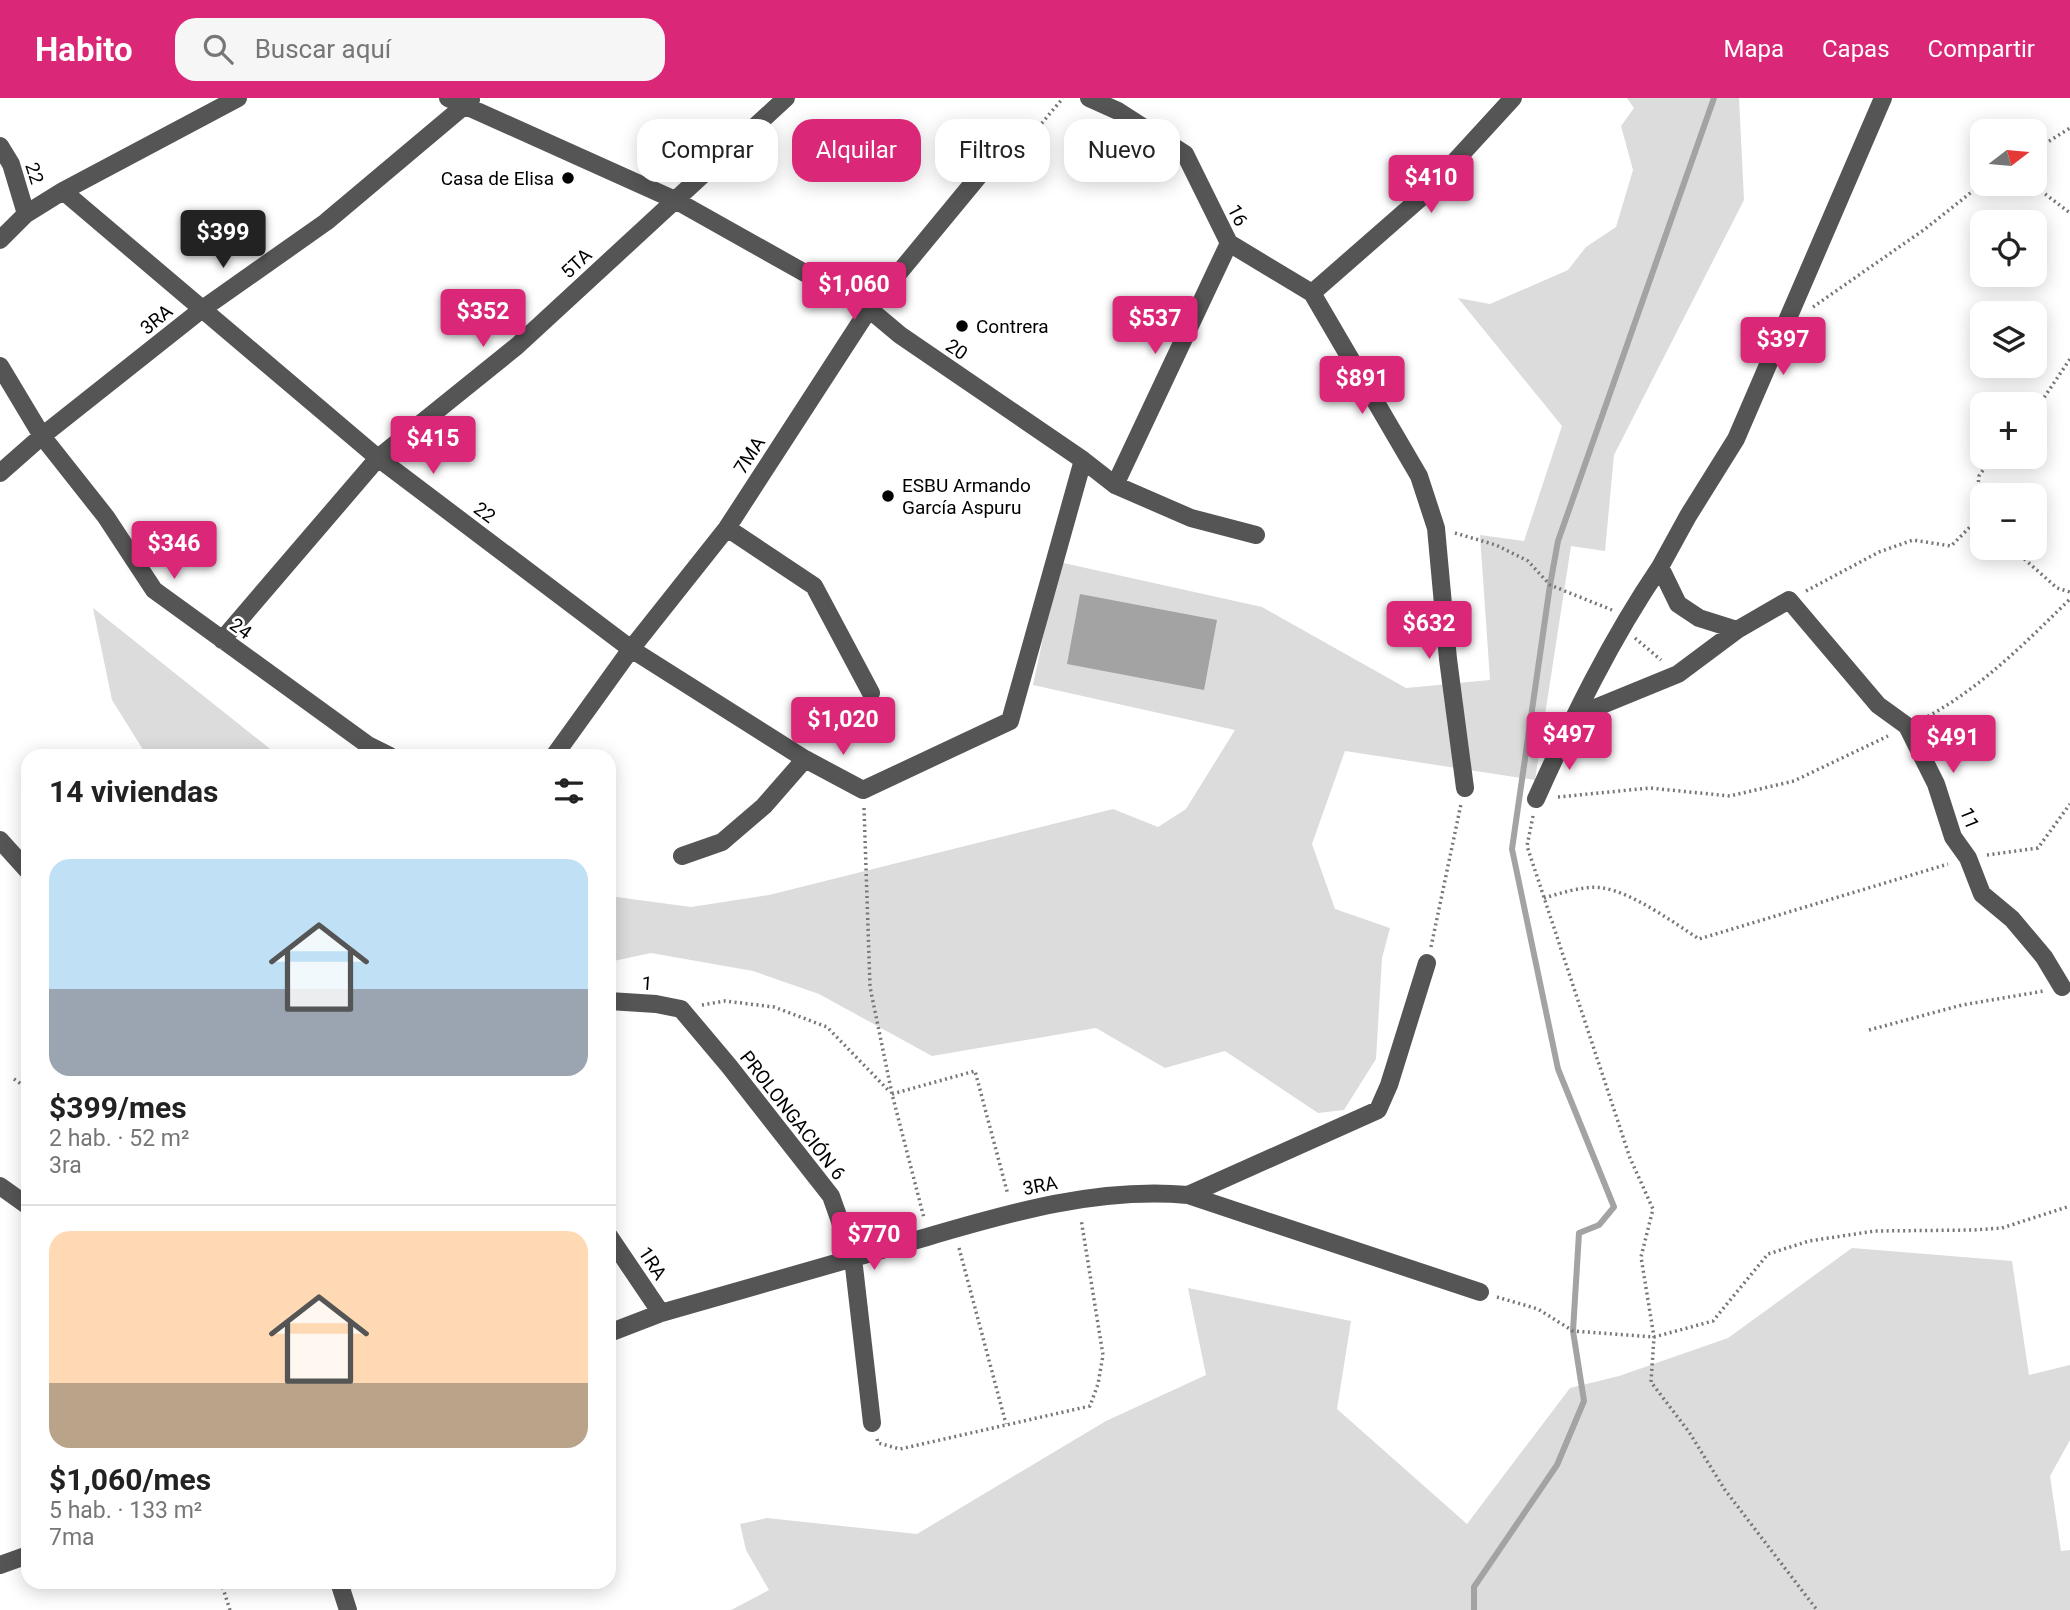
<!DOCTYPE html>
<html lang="es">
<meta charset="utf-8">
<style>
:root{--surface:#fff;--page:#f6f6f6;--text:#222;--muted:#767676;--line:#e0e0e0;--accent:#db2777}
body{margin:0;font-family:Roboto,sans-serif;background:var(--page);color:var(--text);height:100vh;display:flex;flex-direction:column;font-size:26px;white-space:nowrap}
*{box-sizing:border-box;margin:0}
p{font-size:23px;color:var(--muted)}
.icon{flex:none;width:38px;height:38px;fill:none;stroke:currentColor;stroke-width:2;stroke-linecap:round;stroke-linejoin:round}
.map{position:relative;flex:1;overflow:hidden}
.side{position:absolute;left:21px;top:651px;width:595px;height:840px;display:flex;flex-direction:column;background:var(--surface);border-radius:21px;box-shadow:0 4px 18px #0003}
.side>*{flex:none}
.guide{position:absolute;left:637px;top:21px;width:665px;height:63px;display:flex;gap:14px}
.needle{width:46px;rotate:74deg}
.buttons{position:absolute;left:1970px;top:21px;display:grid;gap:14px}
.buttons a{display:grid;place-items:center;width:77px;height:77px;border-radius:14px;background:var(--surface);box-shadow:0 4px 18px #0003;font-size:35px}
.price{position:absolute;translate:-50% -60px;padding:0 16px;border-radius:7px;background:var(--accent);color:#fff;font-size:23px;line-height:46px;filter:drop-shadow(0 2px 4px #0008)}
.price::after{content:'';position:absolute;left:50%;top:42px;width:21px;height:16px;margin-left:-10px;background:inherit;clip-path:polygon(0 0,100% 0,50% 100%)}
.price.selected{background:#222;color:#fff}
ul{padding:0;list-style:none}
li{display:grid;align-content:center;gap:14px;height:371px;padding:0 28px}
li+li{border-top:2px solid var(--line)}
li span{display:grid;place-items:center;height:217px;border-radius:21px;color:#555}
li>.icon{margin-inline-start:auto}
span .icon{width:126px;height:126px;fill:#fffc;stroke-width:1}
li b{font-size:30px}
h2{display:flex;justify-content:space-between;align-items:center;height:84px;padding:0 28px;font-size:30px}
.pill{padding:0 24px;border-radius:21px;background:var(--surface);box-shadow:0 4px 18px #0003;font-size:24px;line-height:63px}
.pill.selected{background:var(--accent);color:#fff}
header{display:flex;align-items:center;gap:42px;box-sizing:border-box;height:98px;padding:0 35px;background:var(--accent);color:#fff}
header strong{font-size:33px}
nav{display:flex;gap:38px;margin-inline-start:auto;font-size:24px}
.search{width:490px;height:63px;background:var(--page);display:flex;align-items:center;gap:18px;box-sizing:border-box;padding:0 24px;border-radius:21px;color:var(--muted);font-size:26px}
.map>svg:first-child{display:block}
.green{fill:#dcdcdc}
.water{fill:#a3a3a3}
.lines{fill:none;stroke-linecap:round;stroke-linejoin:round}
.stream{stroke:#a3a3a3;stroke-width:6}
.path{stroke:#777;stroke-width:3.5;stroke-dasharray:2 3.5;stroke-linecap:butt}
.minor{stroke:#555;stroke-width:18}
.poi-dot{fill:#000;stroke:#fff;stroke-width:2.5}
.labels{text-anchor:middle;stroke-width:5;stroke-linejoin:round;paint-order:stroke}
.street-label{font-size:19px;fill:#000;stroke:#fff}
.poi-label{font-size:19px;fill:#000;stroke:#fff;text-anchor:start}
</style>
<header>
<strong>Habito</strong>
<div class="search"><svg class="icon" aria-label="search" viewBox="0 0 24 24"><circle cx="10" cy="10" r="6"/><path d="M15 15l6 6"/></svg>Buscar aquí</div>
<nav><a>Mapa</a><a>Capas</a><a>Compartir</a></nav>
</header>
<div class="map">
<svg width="2070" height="1512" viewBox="0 0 2070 1512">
<rect width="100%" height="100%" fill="#fff"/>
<path class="green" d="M1627,0H1739L1744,102L1614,357L1605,453L1571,448L1535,682L1345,653L1312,746L1335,811L1390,830L1382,860L1376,961L1344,1012L1318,1015L1225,953L1165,970L1096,930L932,958L819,896L753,873L651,855L609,864V798L691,809L769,797L1113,711L1158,729L1186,711L1235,632L1033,587L1059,464L1262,509L1406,590L1490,582L1480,437L1524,443L1562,328L1458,200L1490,206L1568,172L1586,149L1616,129L1633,72L1621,28L1634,10Z
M93,510L279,658H147L112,602Z
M1852,1150L2012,1163L2029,1277L2070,1267V1342L2050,1378L2061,1453L2070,1452V1512H731L769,1492L746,1452L740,1426L767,1420L917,1436L1106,1323L1206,1277L1188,1190L1351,1223L1337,1311L1467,1426L1570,1290L1619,1278L1728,1240Z"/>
<path class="water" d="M1080,496L1217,522L1204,592L1067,566Z"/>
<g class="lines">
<path class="stream" d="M1474,1512V1489L1557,1367L1584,1303L1573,1233L1579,1135L1599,1127L1614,1109L1558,971L1512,751L1550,487L1558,443L1714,0"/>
<path class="path" d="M2035,52L2070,30
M993,69L1021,50L1063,0
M2032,86L2070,115
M1813,209L1925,131L1983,85
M2035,313L2070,261
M1974,425L1983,428
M1455,435L1496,447L1528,463L1550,487L1612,512
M2012,450L2057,490L2070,494
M1806,493L1879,454L1913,442L1951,448L1974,425L1979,378L1992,359
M1635,540L1661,562
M1923,621C1980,591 2024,546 2070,501
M1558,699L1650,690L1730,698L1794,683L1888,638
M864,710L870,889L892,996L924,1120
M1533,718L1527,748L1630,1060L1653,1111L1641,1159L1654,1239L1651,1284L1689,1334L1725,1392L1817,1512
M1987,757L2038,750L2070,706
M1544,800C1562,795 1584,787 1603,790C1633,795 1673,824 1699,841L1948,766
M1431,849L1461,706
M702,907L725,903L774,909L827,929L890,994
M1869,932L1962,907L2044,893
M14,981L28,991
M892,996L975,973L1008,1097
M959,1150L1006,1326
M1497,1199L1538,1211L1573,1233L1654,1239L1713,1223L1768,1156L1809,1143L1875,1133L1973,1132L2002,1130L2070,1108
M877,1341L878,1345L900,1351L1090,1308L1098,1286L1103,1257L1081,1121
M221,1484L230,1512"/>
<path class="minor" d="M448,0L675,102L869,211L900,237L1083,362L1115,387L1191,420L1256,437
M1089,0L1118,13L1185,56L1229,145
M0,48L11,66L26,116
M63,93L378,360L631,551L805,661L863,692L1010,623L1083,362
M0,142L26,116L63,93L238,0
M1229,145L1312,195L1419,378L1436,430L1448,561L1465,690
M1312,195L1424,97L1513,0
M0,268L42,338L106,419L154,492L368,647L390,658
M0,375L42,338L201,212L326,124L471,2
M1115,387L1229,145
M727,430L814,488L871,595
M1737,532L1699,520L1678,506L1660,469L1688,418L1736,341L1883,0
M222,542L378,360L517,248L786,0
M1570,631L1590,612L1678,576L1737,532L1789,502L1878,607L1907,628L1936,686L1953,739L1968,760L1982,796L2012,821L2044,859L2062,889
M554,658L631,551L727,430L869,211L978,79
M1536,701C1572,621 1611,541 1660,469
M0,742L28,773
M682,758L722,744L764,708L805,661
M609,903L656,906L681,911L729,968L831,1098L853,1160L872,1325
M0,1088L28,1108
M1188,1097L1378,1012L1389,987L1427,865
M609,1138L661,1215
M609,1235L661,1215C750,1189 839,1165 927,1139C1012,1114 1099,1089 1188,1097L1480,1194
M0,1467L28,1457
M339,1484L348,1512"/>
</g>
<g class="poi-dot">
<circle cx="568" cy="80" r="7"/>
<circle cx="962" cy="228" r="7"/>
<circle cx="888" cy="398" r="7"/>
</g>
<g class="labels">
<g class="street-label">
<text transform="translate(35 75) rotate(72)" y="7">22</text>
<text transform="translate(1238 117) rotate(63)" y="7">16</text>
<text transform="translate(576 165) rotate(-43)" y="7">5TA</text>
<text transform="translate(156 221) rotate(-39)" y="7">3RA</text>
<text transform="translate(957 251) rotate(34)" y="7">20</text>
<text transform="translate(749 357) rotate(-57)" y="7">7MA</text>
<text transform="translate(485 414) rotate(37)" y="7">22</text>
<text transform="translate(241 530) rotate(36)" y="7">24</text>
<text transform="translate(1970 720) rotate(68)" y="7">11</text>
<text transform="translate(647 885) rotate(4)" y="7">1</text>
<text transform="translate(793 1017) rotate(52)" y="7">PROLONGACIÓN 6</text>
<text transform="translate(1040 1087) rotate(-11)" y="7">3RA</text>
<text transform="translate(653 1165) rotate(57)" y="7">1RA</text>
</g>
<g class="poi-label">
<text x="554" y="87" text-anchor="end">Casa de Elisa</text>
<text x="976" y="235">Contrera</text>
<text x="902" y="394">ESBU Armando<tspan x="902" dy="22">García Aspuru</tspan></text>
</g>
</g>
</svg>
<div class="buttons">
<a><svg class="needle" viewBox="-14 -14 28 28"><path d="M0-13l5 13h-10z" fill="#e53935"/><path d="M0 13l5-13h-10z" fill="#767676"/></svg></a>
<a><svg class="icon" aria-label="locate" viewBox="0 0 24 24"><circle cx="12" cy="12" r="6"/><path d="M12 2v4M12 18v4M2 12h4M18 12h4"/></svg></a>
<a><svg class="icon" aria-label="layers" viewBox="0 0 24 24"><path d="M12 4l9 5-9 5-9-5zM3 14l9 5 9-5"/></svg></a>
<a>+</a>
<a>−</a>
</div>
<b class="price" style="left:1431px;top:117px">$410</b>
<b class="price selected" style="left:223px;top:172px">$399</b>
<b class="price" style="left:854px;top:224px">$1,060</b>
<b class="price" style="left:483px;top:251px">$352</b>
<b class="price" style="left:1155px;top:258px">$537</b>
<b class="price" style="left:1783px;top:279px">$397</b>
<b class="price" style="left:1362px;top:318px">$891</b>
<b class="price" style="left:433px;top:378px">$415</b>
<b class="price" style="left:174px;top:483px">$346</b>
<b class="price" style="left:1429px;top:563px">$632</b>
<b class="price" style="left:843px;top:659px">$1,020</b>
<b class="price" style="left:1569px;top:674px">$497</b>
<b class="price" style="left:1953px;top:677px">$491</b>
<b class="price" style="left:874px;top:1174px">$770</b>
<div class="guide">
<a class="pill">Comprar</a>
<a class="pill selected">Alquilar</a>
<a class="pill">Filtros</a>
<a class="pill">Nuevo</a>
</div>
<section class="side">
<h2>14 viviendas<svg class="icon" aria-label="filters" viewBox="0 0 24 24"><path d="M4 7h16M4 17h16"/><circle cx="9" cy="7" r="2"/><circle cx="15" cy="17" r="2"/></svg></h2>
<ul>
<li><span style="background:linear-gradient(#bfe0f5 60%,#9aa5b1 0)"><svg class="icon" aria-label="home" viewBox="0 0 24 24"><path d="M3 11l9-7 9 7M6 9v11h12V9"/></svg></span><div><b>$399/mes</b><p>2 hab. · 52 m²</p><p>3ra</p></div></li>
<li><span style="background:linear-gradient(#ffd9b3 70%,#b9a48a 0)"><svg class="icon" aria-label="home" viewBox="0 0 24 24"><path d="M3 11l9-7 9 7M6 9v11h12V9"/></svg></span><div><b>$1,060/mes</b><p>5 hab. · 133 m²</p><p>7ma</p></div></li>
</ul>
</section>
</div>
